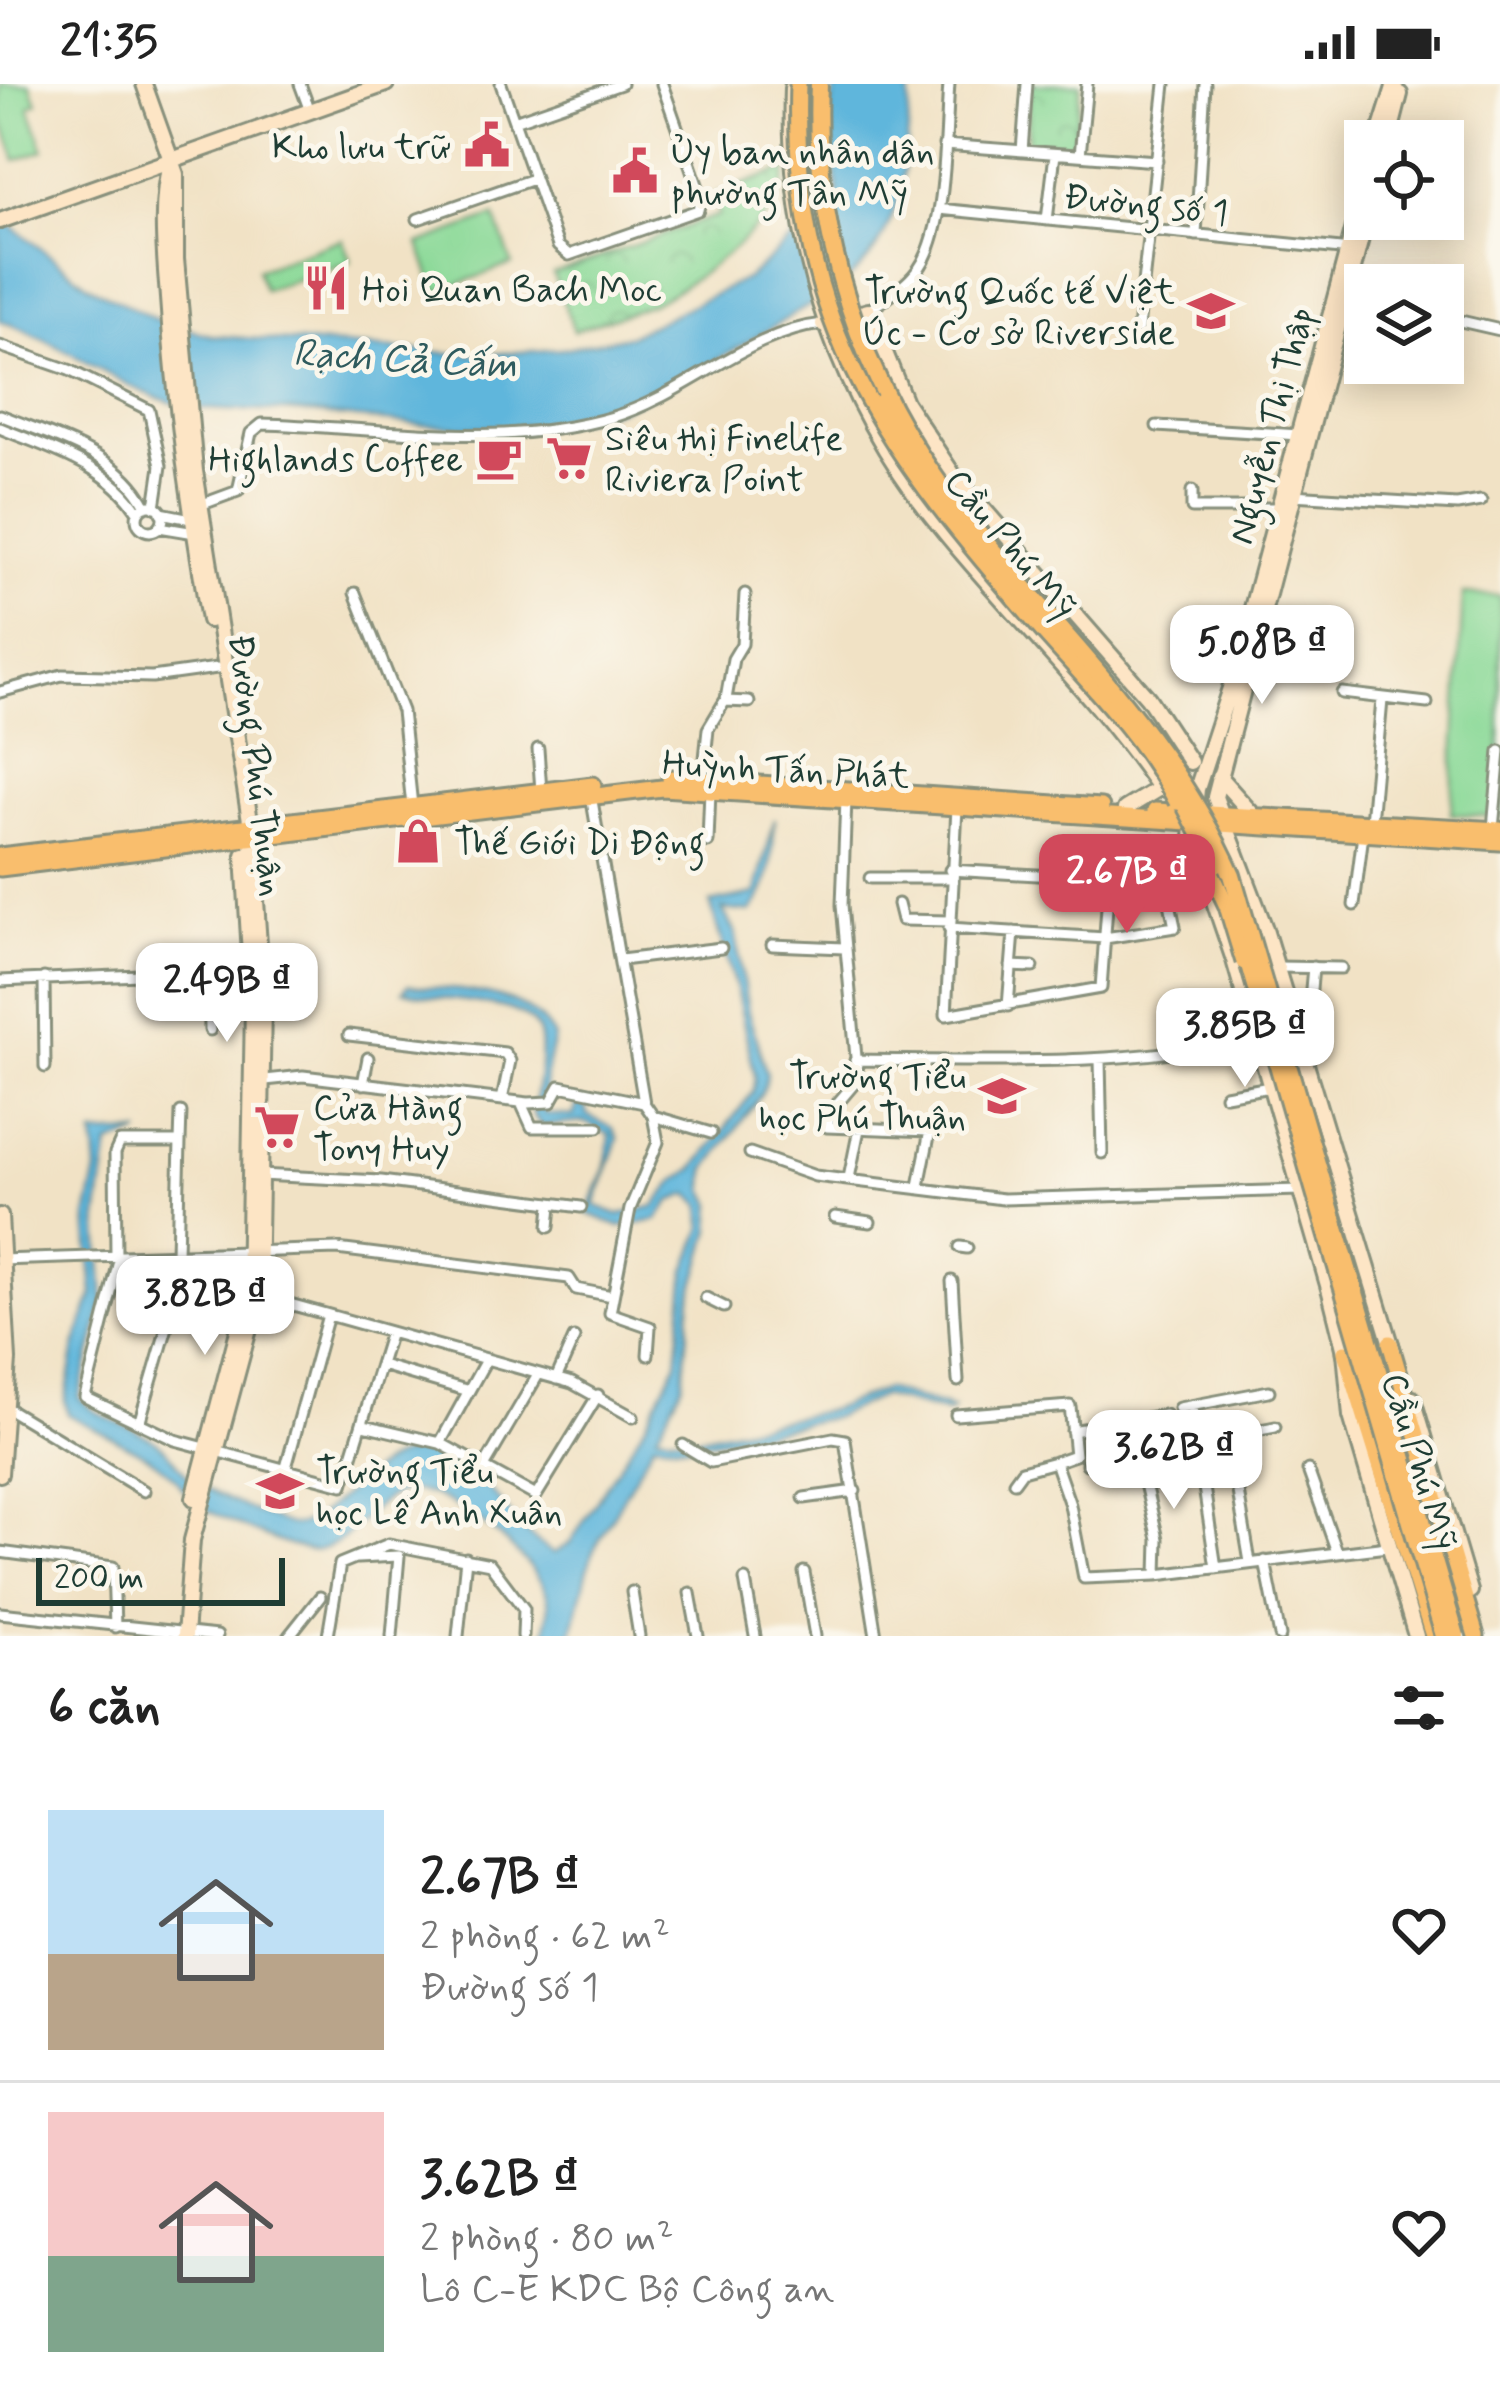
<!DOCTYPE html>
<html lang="vi">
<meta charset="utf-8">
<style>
:root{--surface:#fff;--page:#f2f2f2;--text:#222;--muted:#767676;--line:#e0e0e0;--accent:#d1495b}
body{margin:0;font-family:Mynerve,sans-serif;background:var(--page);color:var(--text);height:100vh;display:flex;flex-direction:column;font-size:45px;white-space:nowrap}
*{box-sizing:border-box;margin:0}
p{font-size:39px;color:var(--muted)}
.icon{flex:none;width:66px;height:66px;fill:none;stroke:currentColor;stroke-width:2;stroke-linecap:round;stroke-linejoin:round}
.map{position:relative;height:1552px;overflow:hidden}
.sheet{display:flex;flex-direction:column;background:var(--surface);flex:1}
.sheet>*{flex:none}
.buttons{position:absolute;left:1344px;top:36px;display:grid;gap:24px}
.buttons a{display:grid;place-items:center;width:120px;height:120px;border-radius:0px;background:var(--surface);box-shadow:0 6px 30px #0003;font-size:60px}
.scale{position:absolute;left:36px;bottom:30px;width:249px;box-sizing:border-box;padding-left:12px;border:6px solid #1f3d34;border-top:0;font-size:33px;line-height:42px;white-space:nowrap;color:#1f3d34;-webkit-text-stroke:9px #fbf7ec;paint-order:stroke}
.price{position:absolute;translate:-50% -102px;padding:0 27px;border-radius:24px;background:#fff;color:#222;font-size:39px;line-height:78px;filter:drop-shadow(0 3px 6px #0008)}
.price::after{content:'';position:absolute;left:50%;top:72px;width:36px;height:27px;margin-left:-18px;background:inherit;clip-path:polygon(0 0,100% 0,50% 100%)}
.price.on{background:var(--accent);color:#fff}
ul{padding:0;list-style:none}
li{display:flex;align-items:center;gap:36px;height:300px;padding:0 48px}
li+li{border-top:3px solid var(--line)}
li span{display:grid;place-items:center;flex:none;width:336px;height:240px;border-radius:0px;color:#555}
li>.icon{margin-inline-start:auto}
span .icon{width:144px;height:144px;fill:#fffc;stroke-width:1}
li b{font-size:51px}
h2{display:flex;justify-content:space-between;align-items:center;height:144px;padding:0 48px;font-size:51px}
.status{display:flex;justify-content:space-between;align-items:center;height:84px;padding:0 60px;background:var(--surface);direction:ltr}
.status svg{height:33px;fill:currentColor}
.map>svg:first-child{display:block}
.park{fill:url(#park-crowns);stroke:#558b66;stroke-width:3}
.pitch{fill:#8bd998;stroke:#558b66;stroke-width:3}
.water{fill:#5fb6dc;stroke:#3f7a88;stroke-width:3}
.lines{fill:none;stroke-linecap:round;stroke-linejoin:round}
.street-casing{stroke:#88907c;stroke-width:15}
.secondary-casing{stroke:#88907c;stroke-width:20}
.primary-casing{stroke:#88907c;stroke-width:21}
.street{stroke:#fff;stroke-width:9}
.secondary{stroke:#fde5c5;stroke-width:14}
.primary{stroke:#f9be6d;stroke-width:15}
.primary-bridge-casing{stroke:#88907c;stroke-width:21;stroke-linecap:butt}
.highway-bridge-casing{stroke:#88907c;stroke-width:22;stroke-linecap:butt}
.primary-bridge{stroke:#f9be6d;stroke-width:15}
.highway-bridge{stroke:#f9be6d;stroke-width:16}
.labels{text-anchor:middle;stroke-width:10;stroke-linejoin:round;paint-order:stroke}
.poi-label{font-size:36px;fill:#1f3d34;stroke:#fbf7ec;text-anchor:start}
.street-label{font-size:36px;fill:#1f3d34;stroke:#fbf7ec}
.water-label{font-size:39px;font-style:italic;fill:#2f5b5e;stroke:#fbf7ec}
</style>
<div class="status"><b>21:35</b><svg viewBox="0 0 49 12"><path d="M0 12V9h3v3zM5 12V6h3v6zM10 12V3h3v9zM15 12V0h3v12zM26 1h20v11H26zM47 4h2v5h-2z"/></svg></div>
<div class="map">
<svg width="1500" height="1552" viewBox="0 0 1500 1552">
<defs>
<pattern id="park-crowns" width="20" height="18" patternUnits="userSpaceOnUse" patternTransform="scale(3)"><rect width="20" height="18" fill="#8bd998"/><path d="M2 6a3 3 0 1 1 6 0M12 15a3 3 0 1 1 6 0" fill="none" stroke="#78bb84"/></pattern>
</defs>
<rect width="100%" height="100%" fill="#fbf7ec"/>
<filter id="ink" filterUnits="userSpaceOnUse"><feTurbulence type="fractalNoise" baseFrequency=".00833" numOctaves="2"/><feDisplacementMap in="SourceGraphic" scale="24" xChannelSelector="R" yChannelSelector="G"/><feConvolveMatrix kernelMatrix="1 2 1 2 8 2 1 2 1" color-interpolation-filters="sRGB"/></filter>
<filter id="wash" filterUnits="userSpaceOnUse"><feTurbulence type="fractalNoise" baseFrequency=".004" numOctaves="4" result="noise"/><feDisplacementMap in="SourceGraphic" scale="48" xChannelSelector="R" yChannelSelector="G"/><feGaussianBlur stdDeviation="2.7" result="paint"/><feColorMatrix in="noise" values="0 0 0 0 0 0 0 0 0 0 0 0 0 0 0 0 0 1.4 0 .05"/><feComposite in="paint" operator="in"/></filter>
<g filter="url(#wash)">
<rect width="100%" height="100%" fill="#f1e2c5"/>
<path class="park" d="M1030,0H1081L1073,65L1027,62Z
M786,85C786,131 716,181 678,205C649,225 607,234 574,247L553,190L719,131L713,111Z"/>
<path class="pitch" d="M0,0H30L37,19L29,23L44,66L16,76L0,31Z
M495,132L512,180L436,208L419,160Z
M342,155L351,178L264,206L257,186Z
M1463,510L1500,512V733L1451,730Z"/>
<path class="water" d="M836,0H910C908,61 907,132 863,181C838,209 797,227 766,247C707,281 646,323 578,336C487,354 389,336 298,328C265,325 231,328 198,324C133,317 61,255 0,237V133L89,202L163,239L214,252L476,271L563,265L629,252L749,193L838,114L830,28Z
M775,735C772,768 773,802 750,828L722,825L735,847L748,928L767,991L762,1009L706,1086L705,1105L713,1120L711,1146L691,1214L683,1299L657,1350L694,1354L829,1326L885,1305L953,1325L948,1329L882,1312L834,1333L759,1349L686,1361L654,1358L592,1469L571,1552H545C546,1541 550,1527 548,1515C541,1477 448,1403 408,1407C370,1411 355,1460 317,1466C294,1469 213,1430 190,1417C171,1373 107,1354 68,1330L65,1318L75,1263L93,1210L87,1133L97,1087L94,1051L141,1049L109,1061L98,1133L104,1217L79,1314C101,1337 133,1341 158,1359C173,1369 181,1389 195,1398C207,1407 283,1442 295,1441C335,1437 378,1353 438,1370C492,1385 507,1444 554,1469L570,1459L646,1339L677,1278L686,1186L703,1143L702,1121L689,1110L671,1117L657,1136L620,1143L587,1129L606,1083L610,1051L584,1038L542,1042L533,1031C536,1007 543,978 540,954C533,910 437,920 403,907L408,901C459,908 525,902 554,953L545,993V1030L573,1032L579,1015L583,1016L587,1031L613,1044L618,1055L595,1121L618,1131L655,1122L675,1097L694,1085L753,1008L755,992L737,909L710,819L755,810Z"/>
</g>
<g filter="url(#ink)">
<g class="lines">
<g class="street-casing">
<path id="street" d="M300,0L310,27
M501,0L558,162L569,171L698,126L701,112L662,0
M514,37L621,0
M944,61L1157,77
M1022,67L1027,0
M1080,71L1087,0
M939,125L1351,166
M418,135L533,95
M1047,136L1055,70
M1196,151L1205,0
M1341,207L1365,213
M868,227C883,216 901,206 913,192C948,156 945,49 949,0
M1443,233L1500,246
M1138,245L1165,0
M0,262L69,286L149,326L161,382L155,423
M0,331C53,353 118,368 146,422
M1157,342L1299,351
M0,344C50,365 107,380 138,428
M1192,407V424H1279
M1292,411L1457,421L1481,417
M200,421L238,407L251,349L262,340C376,343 501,366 613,333C686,311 747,248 823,240
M137 434a13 13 0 1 1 26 0a13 13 0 1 1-26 0Z
M161,429L196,436
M159,443L195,449
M355,509L402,627L412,722
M0,608L62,591L152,593L217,584
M1342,609L1427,619
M725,617L749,618
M538,665L541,707
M703,694L708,645L726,615L733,575L742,560L745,510
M591,711L644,1019L653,1032L658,1058L630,1125L610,1229L650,1243L648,1271
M846,715L842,821L858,995L831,1027L827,1043L930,1047L919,1102
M957,724L946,931L1101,904L1109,796
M1371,738L1382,616
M1493,745L1500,667
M708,758L710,706
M950,786L1207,801
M870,794H950
M898,820L902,836L950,837
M1354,821L1363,750
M949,844L1105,854L1175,843L1166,800
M772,861L844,864
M621,876L721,864
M1011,882L1033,883
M1276,883L1341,884
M44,894L45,983
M0,897L209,888L210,946
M1008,922L1014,848
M1308,938L1313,883
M349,951L505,969L510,977L502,1016
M1100,975L1102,1069
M855,976C990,977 1124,983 1257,954
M256,997L303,992L528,1019L551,1018L560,1002L644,1019
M363,1000L368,974
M1225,1011L1270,1003
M521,1019L532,1043H598
M653,1032L711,1049
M180,1058L181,1028
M750,1069L815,1092L1003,1115L1301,1106
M259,1091L381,1097L581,1123
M849,1094L859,1045
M835,1133L870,1138
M549,1143L551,1121
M960,1163L967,1164
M116,1173L115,1069L120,1058H180L177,1169
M120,1173L85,1313L175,1356L343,1401L390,1248
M129,1175L572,1299L633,1333
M0,1176L337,1165L569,1194L576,1205L612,1212
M952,1197L958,1297
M706,1214L724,1223
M381,1281L469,1307
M556,1295L574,1254
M1192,1322L1216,1484
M7,1324L144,1407
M1179,1324L1269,1307
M956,1331L1070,1322L1075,1371L1055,1378L1070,1421L1084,1494L1157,1491L1387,1463
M140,1336L182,1192
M364,1341L440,1359L536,1412L598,1311
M1072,1347L1165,1331
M440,1359L486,1276
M683,1361L711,1378L833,1354L845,1356L876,1552
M1138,1370L1158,1455L1157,1491
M1233,1378L1250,1478
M1087,1380L1275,1343
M484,1383L538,1291
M1308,1386L1336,1465
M285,1387L328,1231
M1014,1398L1022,1387L1055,1378
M804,1414L855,1407
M0,1468L113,1483L115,1543
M357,1474L399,1472
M1265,1477L1280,1552
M804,1488L815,1552
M745,1496L755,1552
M632,1508L639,1552
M690,1509L698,1552
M0,1529L217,1552
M289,1552L320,1513
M328,1552L340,1480L389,1460L490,1480L524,1525L523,1552
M392,1552L399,1472
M458,1552L466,1474"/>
</g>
<g class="secondary-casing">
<path id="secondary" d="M144,0L176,90V175L195,387L251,743L263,920L258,1212L192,1456L185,1552
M792,4C786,171 841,324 948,452C1018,537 1098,614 1160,705
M1377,57L1395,0
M1388,57L1400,10
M171,76C159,119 165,171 168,214C175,323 191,429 209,536
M1365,102L1233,595L1197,705L1192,753L1234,876L1330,1208L1345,1268L1351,1332L1416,1552
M1366,135L1215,713L1264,842L1393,1267
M0,137L386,0
M823,240L868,227L905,318L952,389L1148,614L1190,678
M1219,693L1253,731
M1125,725L1163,702
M0,1132L8,1276L0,1390
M1413,1315L1470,1507
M194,1414L248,1209L253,921L244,771"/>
</g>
<g class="primary-casing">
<path id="primary" d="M670,694L1101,723
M1155,727L1500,746
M0,772L593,701
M0,784L662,704L1500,758
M1390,1259L1476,1552
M1345,1268L1433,1552"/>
</g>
<use href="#street" class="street"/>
<use href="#secondary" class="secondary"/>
<use href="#primary" class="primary"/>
<g class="primary-bridge-casing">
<path id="primary-bridge" d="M798,0C790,247 890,371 1043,547C1090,600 1145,655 1177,718
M1201,767L1227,822L1244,878"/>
</g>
<g class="highway-bridge-casing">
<path id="highway-bridge" d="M819,0C812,151 861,299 953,418C1050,543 1167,644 1232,791L1456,1552
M877,320L920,390
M1175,702L1216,780
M1245,867L1444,1552"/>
</g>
<use href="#primary-bridge" class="primary-bridge"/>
<use href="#highway-bridge" class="highway-bridge"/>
</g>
</g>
<defs>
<g id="civic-bare" transform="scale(3.6)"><path d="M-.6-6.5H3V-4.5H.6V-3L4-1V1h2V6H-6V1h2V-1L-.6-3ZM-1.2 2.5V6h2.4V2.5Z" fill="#d1495b" stroke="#fbf7ec" stroke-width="2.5" paint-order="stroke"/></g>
<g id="restaurant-bare" transform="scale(3.6)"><path d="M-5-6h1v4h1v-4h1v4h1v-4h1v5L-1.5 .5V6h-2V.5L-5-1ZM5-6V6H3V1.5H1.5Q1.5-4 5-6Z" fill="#d1495b" stroke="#fbf7ec" stroke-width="2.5" paint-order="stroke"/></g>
<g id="school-bare" transform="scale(3.6)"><path d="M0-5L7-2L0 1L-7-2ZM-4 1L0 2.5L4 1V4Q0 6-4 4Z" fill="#d1495b" stroke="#fbf7ec" stroke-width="2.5" paint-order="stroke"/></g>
<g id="cafe-bare" transform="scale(3.6)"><path d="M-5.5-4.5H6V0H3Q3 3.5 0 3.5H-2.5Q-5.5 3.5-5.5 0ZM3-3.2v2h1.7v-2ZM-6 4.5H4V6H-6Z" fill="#d1495b" stroke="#fbf7ec" stroke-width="2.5" paint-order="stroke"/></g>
<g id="supermarket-bare" transform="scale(3.6)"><path d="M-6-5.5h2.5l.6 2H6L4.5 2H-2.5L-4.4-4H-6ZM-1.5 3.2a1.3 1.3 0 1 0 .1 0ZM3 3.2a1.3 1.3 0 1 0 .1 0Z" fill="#d1495b" stroke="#fbf7ec" stroke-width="2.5" paint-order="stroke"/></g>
<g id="shop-bare" transform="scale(3.6)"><path d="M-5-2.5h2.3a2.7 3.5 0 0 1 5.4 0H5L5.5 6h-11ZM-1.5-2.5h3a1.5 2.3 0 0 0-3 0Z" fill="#d1495b" stroke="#fbf7ec" stroke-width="2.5" paint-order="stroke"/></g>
</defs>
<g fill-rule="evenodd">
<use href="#civic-bare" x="487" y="61"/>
<use href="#civic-bare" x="635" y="87"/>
<use href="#restaurant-bare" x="326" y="204"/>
<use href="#school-bare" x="1211" y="227"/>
<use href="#cafe-bare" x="499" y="374"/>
<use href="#supermarket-bare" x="569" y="374"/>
<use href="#shop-bare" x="418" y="757"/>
<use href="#school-bare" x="1002" y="1012"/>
<use href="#supermarket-bare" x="277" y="1043"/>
<use href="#school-bare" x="280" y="1407"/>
</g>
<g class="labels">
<g class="poi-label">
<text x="451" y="74" text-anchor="end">Kho lưu trữ</text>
<text x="671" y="79">Ủy ban nhân dân<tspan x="671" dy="41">phường Tân Mỹ</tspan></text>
<text x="362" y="217">Hoi Quan Bach Moc</text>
<text x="1175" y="219" text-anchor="end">Trường Quốc tế Việt<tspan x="1175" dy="41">Úc - Cơ sở Riverside</tspan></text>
<text x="605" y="366">Siêu thị Finelife<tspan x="605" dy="41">Riviera Point</tspan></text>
<text x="463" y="387" text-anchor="end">Highlands Coffee</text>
<text x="454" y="770">Thế Giới Di Động</text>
<text x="966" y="1004" text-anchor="end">Trường Tiểu<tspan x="966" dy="41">học Phú Thuận</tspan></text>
<text x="313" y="1035">Cửa Hàng<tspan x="313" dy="41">Tony Huy</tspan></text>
<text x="316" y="1399">Trường Tiểu<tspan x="316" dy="41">học Lê Anh Xuân</tspan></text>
</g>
<g class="street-label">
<text transform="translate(1146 119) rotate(6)" y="13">Đường số 1</text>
<text transform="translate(1270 341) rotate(-75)" y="13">Nguyễn Thị Thập</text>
<text transform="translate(1012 459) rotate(50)" y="13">Cầu Phú Mỹ</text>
<text transform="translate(258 681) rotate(83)" y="13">Đường Phú Thuận</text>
<text transform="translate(786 684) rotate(3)" y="13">Huỳnh Tấn Phát</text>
<text transform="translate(1421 1377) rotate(73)" y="13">Cầu Phú Mỹ</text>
</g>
<g class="water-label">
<text transform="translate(405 273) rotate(3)" y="14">Rạch Cả Cấm</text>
</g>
</g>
</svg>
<div class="buttons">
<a><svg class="icon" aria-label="locate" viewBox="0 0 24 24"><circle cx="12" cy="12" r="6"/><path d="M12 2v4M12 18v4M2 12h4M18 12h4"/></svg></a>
<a><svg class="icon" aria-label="layers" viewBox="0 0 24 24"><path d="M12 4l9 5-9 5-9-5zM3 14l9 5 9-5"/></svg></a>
</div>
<div class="scale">200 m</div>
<b class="price" style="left:1262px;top:623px">5.08B ₫</b>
<b class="price on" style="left:1127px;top:852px">2.67B ₫</b>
<b class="price" style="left:227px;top:961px">2.49B ₫</b>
<b class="price" style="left:1245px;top:1006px">3.85B ₫</b>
<b class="price" style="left:205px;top:1274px">3.82B ₫</b>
<b class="price" style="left:1174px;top:1428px">3.62B ₫</b>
</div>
<section class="sheet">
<h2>6 căn<svg class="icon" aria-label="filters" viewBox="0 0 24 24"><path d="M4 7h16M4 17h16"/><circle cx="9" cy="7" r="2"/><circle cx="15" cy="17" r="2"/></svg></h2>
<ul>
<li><span style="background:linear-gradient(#bfe0f5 60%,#b9a48a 0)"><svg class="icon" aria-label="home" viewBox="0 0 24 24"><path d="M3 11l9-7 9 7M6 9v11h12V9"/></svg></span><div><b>2.67B ₫</b><p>2 phòng · 62 m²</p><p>Đường số 1</p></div><svg class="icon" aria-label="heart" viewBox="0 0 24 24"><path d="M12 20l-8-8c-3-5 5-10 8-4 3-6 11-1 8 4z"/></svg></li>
<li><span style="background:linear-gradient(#f6c9c9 60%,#7fa58c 0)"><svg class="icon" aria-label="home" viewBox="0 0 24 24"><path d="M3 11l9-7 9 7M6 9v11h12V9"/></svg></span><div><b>3.62B ₫</b><p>2 phòng · 80 m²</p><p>Lô C-E KDC Bộ Công an</p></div><svg class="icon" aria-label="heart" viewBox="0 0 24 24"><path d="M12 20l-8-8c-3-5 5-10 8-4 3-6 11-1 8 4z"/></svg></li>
</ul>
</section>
